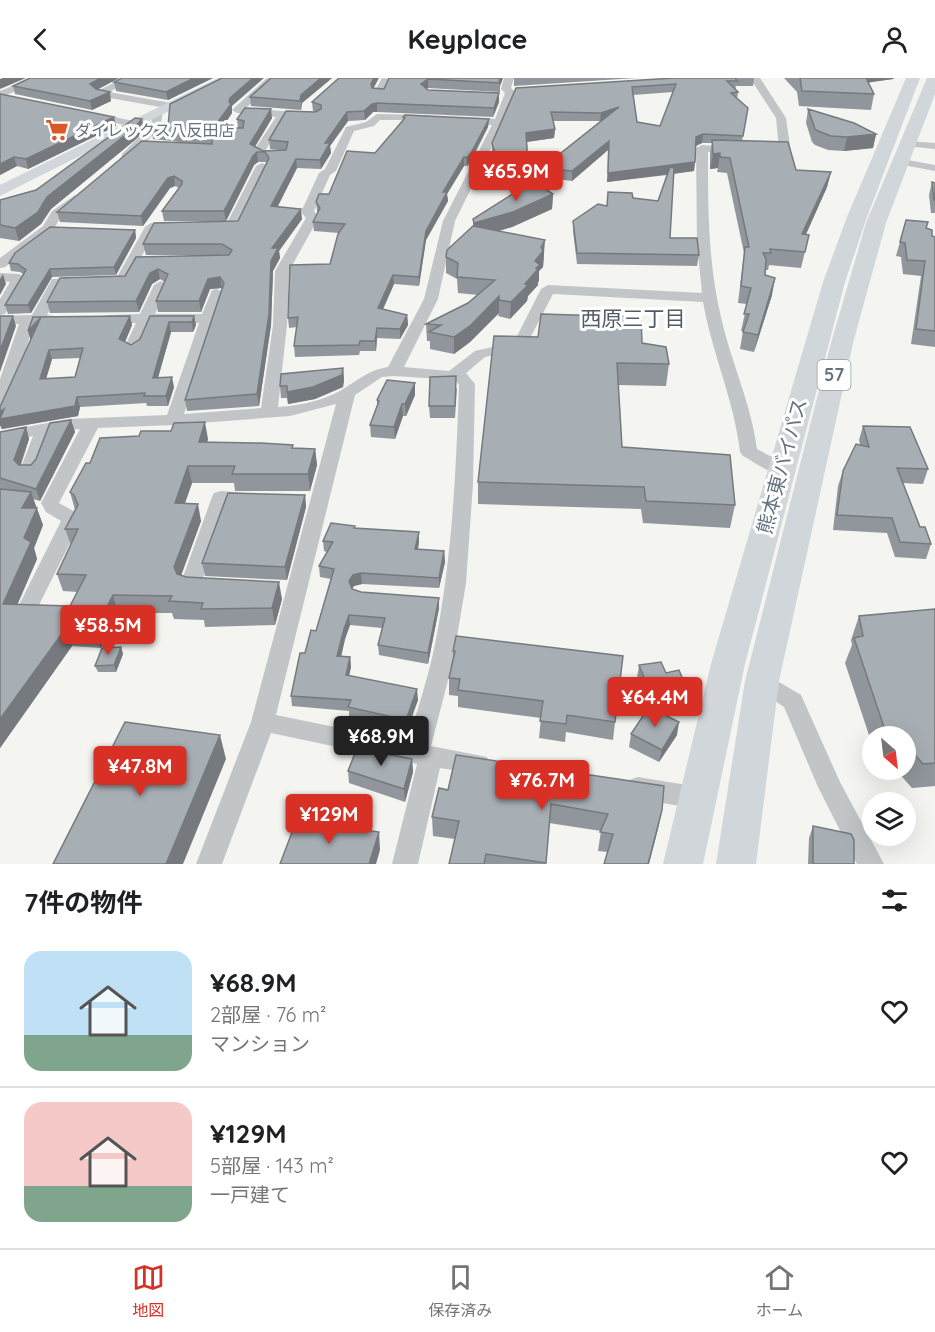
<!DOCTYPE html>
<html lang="ja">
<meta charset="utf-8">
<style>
:root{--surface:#fff;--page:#f2f2f2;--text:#202124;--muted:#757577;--line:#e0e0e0;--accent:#d93025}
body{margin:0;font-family:Quicksand,"Noto Sans JP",sans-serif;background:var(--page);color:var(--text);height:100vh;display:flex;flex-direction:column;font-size:22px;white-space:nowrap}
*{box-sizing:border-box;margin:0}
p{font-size:20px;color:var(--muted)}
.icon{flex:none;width:33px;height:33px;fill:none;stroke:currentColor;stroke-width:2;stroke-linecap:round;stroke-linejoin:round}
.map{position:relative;height:786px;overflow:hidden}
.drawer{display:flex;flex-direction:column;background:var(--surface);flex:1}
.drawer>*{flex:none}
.needle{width:39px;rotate:152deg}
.tools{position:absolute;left:862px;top:648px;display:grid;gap:12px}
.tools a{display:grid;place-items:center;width:54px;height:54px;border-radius:50%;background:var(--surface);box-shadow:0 6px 24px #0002;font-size:30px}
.price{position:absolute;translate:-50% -51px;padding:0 14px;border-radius:6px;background:var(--accent);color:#fff;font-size:20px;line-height:39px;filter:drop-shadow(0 2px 3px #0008)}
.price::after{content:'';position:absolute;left:50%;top:36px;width:18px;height:14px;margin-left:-9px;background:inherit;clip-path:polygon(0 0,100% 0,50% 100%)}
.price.on{background:#222;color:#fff}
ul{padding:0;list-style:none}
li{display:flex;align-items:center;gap:18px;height:150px;padding:0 24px}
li+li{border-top:2px solid var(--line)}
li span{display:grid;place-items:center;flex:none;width:168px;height:120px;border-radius:18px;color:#555}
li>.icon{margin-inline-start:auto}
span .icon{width:72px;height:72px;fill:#fffc;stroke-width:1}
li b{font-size:26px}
h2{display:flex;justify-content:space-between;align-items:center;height:72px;padding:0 24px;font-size:26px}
header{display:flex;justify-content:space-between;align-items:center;height:78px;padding:0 24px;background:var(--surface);font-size:27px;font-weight:700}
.dock{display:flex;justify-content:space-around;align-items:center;height:84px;border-top:2px solid var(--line);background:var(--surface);font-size:16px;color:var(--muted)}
.dock a{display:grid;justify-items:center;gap:3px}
.dock .on{color:var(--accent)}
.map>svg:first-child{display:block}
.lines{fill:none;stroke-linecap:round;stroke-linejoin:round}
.minor{fill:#c2c5c8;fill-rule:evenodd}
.major{fill:#d1d6da;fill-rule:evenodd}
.highway{fill:#d1d6da;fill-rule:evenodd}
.wall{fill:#90969b;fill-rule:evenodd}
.shaded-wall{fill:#767a7e}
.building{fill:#a8afb4;stroke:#767a7e;stroke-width:1.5;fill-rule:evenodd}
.labels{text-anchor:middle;stroke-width:6;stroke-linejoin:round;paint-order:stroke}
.far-poi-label{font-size:16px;fill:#647380;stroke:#fff;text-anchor:start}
.shield{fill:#fff;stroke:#929da6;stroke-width:1.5}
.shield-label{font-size:18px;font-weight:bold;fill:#647380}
.street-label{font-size:20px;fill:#647380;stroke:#fff}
.neighbourhood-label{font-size:21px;fill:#515c65;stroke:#fff}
</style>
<header><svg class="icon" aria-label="back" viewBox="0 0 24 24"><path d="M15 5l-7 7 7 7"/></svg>Keyplace<svg class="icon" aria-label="person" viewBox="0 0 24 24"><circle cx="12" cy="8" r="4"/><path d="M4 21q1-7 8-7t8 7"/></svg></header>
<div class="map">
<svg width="935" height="786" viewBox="0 0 935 786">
<rect width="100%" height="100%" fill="#f4f4f0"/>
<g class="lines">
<path class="minor" d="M32,0H45L0,20V13Z
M123,0H136L109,14L171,25L176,28L171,31L99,18L94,15Z
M267,0H278L246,30L307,35L312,38L307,41L286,39L265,73L281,75V79H259L253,74L276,39L237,35L232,32Z
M382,0L391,1L382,18H374L373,16Z
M504,0H514L511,10L515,14L504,44L455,143L438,221L404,289L449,293L475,273L514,264L541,211L548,207L702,215L697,165L696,70L702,67L740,70L742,72L736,75L708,74C708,129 708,185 721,239C731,284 751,325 757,371L787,387L790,391L787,395C773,399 756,385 743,378L740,374C734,322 712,275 703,224L553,216L525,270L485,279L466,295L475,306L473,406L466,505L453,583L431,668L487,679L490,686L487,693L478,696L440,690L418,786H392L417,686L271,655L222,786H196L251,644L336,326L290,338L174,347L98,350L59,425L77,435L81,443L39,527L36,532L29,535L22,532L19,527L61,443L46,434L41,425L80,351L52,354L38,392L35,396H23L20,392L33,358L0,364V354L68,341L167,337L199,245H151L140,270L132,275L124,270L136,245H107L100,241L107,237L140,236L154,207L161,203L168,207L155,236H202L212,212L217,211L224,215L184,336L261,330L273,247L275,193L306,140L301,134L319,95L325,91L346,49L366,44L377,36L427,37L432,40L431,42H380L374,48L354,53L336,93L330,97L314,133L319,139L289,193L287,247L278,329C296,328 317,324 334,316C353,307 366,292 388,289L424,221L443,143L492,47L466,45L461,42L466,39L495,41L505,15L501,11ZM394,298L455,302L459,307C456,395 452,484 434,571C427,603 417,633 408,664L276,637L355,317L382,299Z
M750,0H760L786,40L791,75L789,77H772L766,74L772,71H779L776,40Z
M158,31L163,34L160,50L130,80H122V76L151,47L153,34Z
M91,34L138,44L139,46L134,49L87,39V35Z
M909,63L935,65V71L905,68L903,66Z
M902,81L935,87V93L898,86L896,84Z
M262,85L268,88L237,152H210L209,149L210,146L227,145L256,88Z
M75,117L81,121L61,138L53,153L5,189L0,190V180L43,148L52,133Z
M151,145H175L181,149L175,153H155L127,206L62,208L47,237L54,238L56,241L49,245L34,246L8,325L0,330V301L19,246H0V238L32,237L52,201L117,199L145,149Z
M0,195L19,196L26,200L5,236L0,237V221L10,204L0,203Z
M221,413L258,416L260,420L258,424L228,425L203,500L212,502L215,507L212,512L205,514L183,512L180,507L212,419L214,415Z
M762,594L801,617L840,704L884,786H857L818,709L784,629L754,609L751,603L754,597Z
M638,699L699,709L708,712L711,720L708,728L699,731L638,721L629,718L626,710L629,702Z"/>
<path class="major" d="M218,0H235L0,118V107Z"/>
<path class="highway" d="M906,0H920L867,139L845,204L745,586L703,786H663L711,586L823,204L847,139Z
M927,0H935V16L886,145L853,265L779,603L756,786H716L745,603L831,265L866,145Z"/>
</g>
<path class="wall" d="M30,0H119L97,12L111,23L92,32L15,16L13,8Z
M122,0H213L168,22L116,13L114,4Z
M271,0H332L302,25L301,32L251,28L250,19Z
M389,0H503L500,8V14L428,10L427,11L428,12L499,15V24L493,39L377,34H373L365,42L348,43L330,68L331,75L321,91L297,90L277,129L302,141L279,173L280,180L273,193L271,247L259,328L187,333L185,322L223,211L222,210L210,211L201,234H158L156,223L165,204L160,201L152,206L139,234L50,235L47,224L125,198L224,177H146L143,166L238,143L267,84H258L254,87L226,143H164L162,133L179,110L175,108L170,110L143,148L60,144L57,134L198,66L153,61L152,52L168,49L232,28V35L223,49L225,50H238L237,41L272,40L255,69L263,73L279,72L270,71L269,62L316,34L313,33L312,24L374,10L384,11Z
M514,0H636L514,8Z
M674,0H754L753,8H736L735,12L738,14L737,21L748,30L742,63L796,92L831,94L827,109L806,156L809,157L801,190L769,187L768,192H765V197L772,217L754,274L740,271L743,253H741L747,226L738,225L744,175L727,95L717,94L718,90L710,91V76L712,65H702L696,68L694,93L673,96L670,160L699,177L697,188L577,186L573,153V143L607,128L608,114L633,120L658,123L667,97L607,104L608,72L572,103L541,99L542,90L600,43H553L555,51L554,60L527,64L528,98L497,95L492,74V65L516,10ZM673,14L660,48L637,44L633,17Z
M784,0H894L893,1L868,4L874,16L871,32L799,28L797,14Z
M0,16L116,48L28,91L17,88L0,97Z
M808,31L876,56L873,70L844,73L828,72L815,67L812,64L806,45Z
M403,39L489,41L488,49L471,84L467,88H464L447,116L448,123L426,162L419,208L394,206L383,231L407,237L408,247L400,261L377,260L376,273H360L359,277L295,279L294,268L297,249L289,250L288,240L330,186L339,155L314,153L313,144L318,134L317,133L316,124L329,116L375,75L403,42Z
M142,41L144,53L135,62L51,131L41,146L19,163L0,160V122L36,112Z
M932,104L935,105V135H931L929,117Z
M553,116L552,131L512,149L499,153L544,177L543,189L539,193V203L538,204V207L528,218L527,223L510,241L498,238L499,235L470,264L454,276L430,271V263H427L426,246L468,225L478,217L458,215L457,201L446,195V179L473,148V141Z
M906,142L928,144L926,150L932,158L935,159V269L911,266L921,198L903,196L901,179L896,178Z
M135,152L136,160L116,197L52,199L31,235L8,236L5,227L23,196L20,194L11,193L9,185Z
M130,238L132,247L125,264L131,267L140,261L150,238H194L196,247L193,254H171L158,300L174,309L168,328H147L146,325L80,329L78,338L2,351L0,347L31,262L28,253ZM80,280L75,299L46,301L52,281Z
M494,258L642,265L669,286L666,308L618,307L622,369L735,427L730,450L643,445L641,431L478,426V404Z
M343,290L344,302L343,309L315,321L288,326L287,320H281L280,308Z
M415,305V317L406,338H403L395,361L371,359L370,347L377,328V322Z
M457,310L455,340H430L429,328Z
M71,342L75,354L40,423L33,421L43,447L34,470L37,481L17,526L70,528L77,514L63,513L57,496L71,467L65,451L75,432L70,414L90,385L208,361L207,364L293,370L315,371L317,387L310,413H235L234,405H192L185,425L201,443L181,497L282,521L275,547L205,549L204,542L174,541L172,535H118L101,570L72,568L0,670V354L26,349L29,361L21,387H31Z
M863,348L928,391L923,406L902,405L920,449L931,466L926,481L895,479L887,455L833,452L838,408L843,393L860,367L859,362Z
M305,417L306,429L287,502L205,498L202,485Z
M355,448V450L419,464L418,471L444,473L445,484L439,510L362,506L354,508L352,511L361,514L439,520V530L428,586L379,577L378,567L382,550L350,547L345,561L341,578L350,579L351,589L349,597L418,622L407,652L349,639V633L292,628L291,618L305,575L316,553L331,501L320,499L319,488L327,474L324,473L323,463Z
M935,531V708L912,710L896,692H906V658H873V669L845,585L852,567L851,562L859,538Z
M121,569L123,576L116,594H98L95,588Z
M453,573L615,644L613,662L566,654L565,664L539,660L541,640L458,629V618L449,617V600L453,580Z
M639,587L666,595L689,616L687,629L658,633L677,657L659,684L629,669L631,656L649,629L637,600Z
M456,677L658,751L608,774L598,773L601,753L549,745L546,786H449L455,761L433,758L432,739L448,712Z
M412,681L413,694L405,724L349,705L348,693Z
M813,748L854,786H808L809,760Z"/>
<path class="shaded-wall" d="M3,0H26L0,11V1Z
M101,0H119L92,14L90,6Z
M194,0H213L168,22L166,14Z
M253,0H264L232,28V35L219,54L217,45L230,20Z
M321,0H332L302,25L301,32V17Z
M374,0H379L371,15V6Z
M500,0H503L500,8V5H499Z
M860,0H894L893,1L859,6Z
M428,1V10L421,14V6Z
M110,14L111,23L92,32L90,23Z
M499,15V24L493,39L494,30Z
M377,25V34H373L365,42L364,33L372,26Z
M619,29L600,43L601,35Z
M271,31L272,40L251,75L250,66Z
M347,34L348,43L330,68L331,75L321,91L320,82L325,65Z
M114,39L116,48L28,91L26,81Z
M142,41L144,53L135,62L51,131L41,146L19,163L15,150L47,119Z
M489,41L488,49L467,88V80Z
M555,51L554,60L526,64V55Z
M703,56L702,65L695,68L696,59Z
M876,56L873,70L844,73L847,59Z
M609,63L608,72L572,103V93Z
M257,74L258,84L254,87L226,143L224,133L253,78Z
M720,75L718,90L710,91L713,76Z
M14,79L17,88L0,97V86Z
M464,79V88L447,116L448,123L426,162L419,208V199L426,153L443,114Z
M296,81L297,90L273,138L271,128Z
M695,84L694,93L607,104L608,95Z
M831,94L827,109L799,172L802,156Z
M174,98L175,108L170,110L143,148L141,138L168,100Z
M553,116L552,131L512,149L474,160V145Z
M301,131L302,141L279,173L280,180L273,193L271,247L259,328L257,316L272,170Z
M135,152L136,160L116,197L114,189Z
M545,162L543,189L539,193V203L538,204V207L528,218L527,223L510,241L511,224L525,206Z
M50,191L52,199L31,235L28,227Z
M158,191L160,201L152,206L139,234L136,223L150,195Z
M3,196L6,206L0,217V201Z
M393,197L394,206L379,240L378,230Z
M220,199L222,210L210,211L201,234L199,223L208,201Z
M775,200L772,217L754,274L758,257Z
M499,218V235L470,264L454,276V259Z
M407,237L408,247L400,261V251Z
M13,238L16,248L0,294V273Z
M130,238L132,247L122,271L119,261Z
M194,238L196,247L193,254L192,244Z
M41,239L31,263L28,253Z
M169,244L171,254L155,310L153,300Z
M377,250V260L376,273L375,263Z
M49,272L52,281L43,311L40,301Z
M343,290L344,302L343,309L315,321L288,326L287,314Z
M172,299L174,309L168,328L166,318Z
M415,305V317L406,338L405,326Z
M77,319L80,329L78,338L2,351L0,347V334L4,331Z
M402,326L403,338L395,361L394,349Z
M71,342L75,354L40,423L36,411Z
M205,344L208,361L203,380L199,364Z
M26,349L29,361L18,393L14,382Z
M315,371L317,387L310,413L308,396Z
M188,388L192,405L179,442L175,425Z
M31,414L43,447L34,470L37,481L10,544L3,526L24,460L22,430Z
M305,417L306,429L287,502L285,489Z
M198,426L201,443L178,506L174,489Z
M419,454V464L416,481L415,471Z
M444,473L445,484L439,510V500Z
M361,495L362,506L354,508L350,514L349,503L353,497Z
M279,504L282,521L275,547L272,530Z
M113,517L118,535L101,570L95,552Z
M439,520V530L428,586V575Z
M349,537L350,547L345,561L339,588L337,578L344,551Z
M66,550L72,568L0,670V641Z
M121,569L123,576L116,594L114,587Z
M350,579L351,589L347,607L346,597Z
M417,611L418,622L407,652L406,642Z
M679,644L677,657L659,684L662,672Z
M220,657L226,681L183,786H166Z
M412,681L413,694L405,724L404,711Z
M662,732L658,751L649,786H648Z
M379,754L380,772L376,786H369Z"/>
<path class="building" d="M30,0H101L90,6L96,11L110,14L90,23L13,8Z
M122,0H194L166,14L114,4Z
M222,0H253L230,20L229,24L231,26L217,45L225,50H243L244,43L237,41L245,30L271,31L250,66L263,73L286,72L288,64L269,62L286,33L315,34L321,31V27L312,24L339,0H374L371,6L372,10L384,11L389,0H500L499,2L500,5L428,1L421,6L428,12L499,15L494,30L377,25L372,26L364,33L347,34L325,65H330L320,82L296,81L271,128L301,131L272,170H278L271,183L269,236L257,316L185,322L224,205L220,199L208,201L199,223H156L168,196L158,191L150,195L136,223L47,224L60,200L125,198L136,179L229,177L232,172L222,166H143L154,145L238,143L269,80L265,74H257L253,78L224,133H162L182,106V103L174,98L168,100L141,138L57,134L142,63L212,66V59L207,58L152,52L156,47L168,49L170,26Z
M271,0H321L301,17L300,23L250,19Z
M674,0H735L737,3H727L738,14L731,15L748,30L743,58L703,56L696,59L695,84L608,95L609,63L572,93L542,90L619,29L601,35L551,34L555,51L526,55L528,88L498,85L492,65L516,10ZM676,6L660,48L637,44L632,9Z
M800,0H866L874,16L802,13Z
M0,16L114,39L26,81L14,79L0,86Z
M808,31L854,45L876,56L847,59L831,58L818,53L815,51Z
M405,37L489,41L471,75L467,80L464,79L443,114H447L426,153L419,199L393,197L378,230L407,237L400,251L377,250L375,263H360L359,267L294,268L298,239L288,240L290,187L330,186L338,156L345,146L313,144L320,130L316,124L319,116H329L347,73L375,75L405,40L403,39Z
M135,40L142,41L133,51L47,119L38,134L15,150L0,147V122L36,112Z
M712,62L788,64L796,92L831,94L802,156L809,157L805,174L770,171L771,175H763L766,181L765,197L775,200L758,257L743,254L749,236H744L751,210L741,208L745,169H749L730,80L720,79V75L713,76Z
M670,89L674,90L670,160H697L699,177L577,175L573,143L598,126L607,128L608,114L632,115L633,120L658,123Z
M533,103L553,116L513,134L474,145L473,141Z
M932,104L935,105V122H934Z
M906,142L928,144L926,150L932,152V158L935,159V253L916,251L925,183L907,182L905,165L900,164Z
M473,148L545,162L541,169L543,173L535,183L540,187L536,190L538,191L525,206L528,207L511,224L499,222V218L471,247L454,259L429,254L441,247L426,246L468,225L495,202L457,199L458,185L446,179L447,172Z
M50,149L135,152L114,189L50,191L28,227H5L26,192L18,186L9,185L15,175Z
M541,236L641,239L642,265L666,269L669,286L617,285L622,369L730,377L735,427L646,423L644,409L478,404L494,258L538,259Z
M0,238H13L0,273Z
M130,238L119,261L131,267L140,261L150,238H194L192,244H169L153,300L172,299L166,318H144L145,315L77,319L75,328L0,341L4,331L0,334V329L41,239L28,253L33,239ZM83,270L75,299L40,301L49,272Z
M343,290L342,297L313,309L287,314V308H280L281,296Z
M456,298L455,328H429L430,299Z
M387,302L415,305L405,326H402L394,349L370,347L379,323L377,322Z
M71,342L36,411L0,400V354L26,349L14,382L19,387H31L36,381L50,345Z
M205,344L199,364L261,365L293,367L292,370L315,371L308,396H232L235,388H188L175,425L198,426L174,489L177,496L186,499L279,504L272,530L201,531L203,525L169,523L172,518L113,517L95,552L66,550L0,641V411L31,414L22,430H37L24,460L31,464L3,526L70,528L86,497L57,496L78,451H65L78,427L74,417L70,414L86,385H90L100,360L139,358L141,353H171L174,345Z
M863,348L910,349L928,391L897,390L920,449H925L931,466L900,464L892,440L837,437L843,393L856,366L869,369Z
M228,415L305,417L285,489L202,485Z
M331,445L355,448L354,450L419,454L415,471L444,473L439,500L361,495L353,497L349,503L352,511L361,514L439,520L428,575L378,567L385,540L349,537L344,551L337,578L350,579L346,597L417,611L406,642L348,629L351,622L291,618L300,575H305L311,552L316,553L334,491L319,488L333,464L323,463Z
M935,531V685L923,686L906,667V658H898L897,657L887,658L854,560L863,558L859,538Z
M456,558L623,578L615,644L567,637L566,646L540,643L543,623L458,612L460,601L449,600L455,573H453Z
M121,569L114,587L95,588L102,570Z
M661,584L666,595L679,592L689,616L653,622L639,587Z
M649,629L679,644L662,672L631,656Z
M125,644L220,657L166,786H53Z
M357,670L412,681L404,711L348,693Z
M456,677L664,708L662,732L648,786H604L613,756L600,754L608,736L551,726L546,785L486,776L484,786H449L459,743L432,739L439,710L448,712Z
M297,741L379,754L369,786H280Z
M813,748L851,756L854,762V786H813Z"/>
<defs>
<g id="supermarket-bare" transform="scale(1.8)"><path d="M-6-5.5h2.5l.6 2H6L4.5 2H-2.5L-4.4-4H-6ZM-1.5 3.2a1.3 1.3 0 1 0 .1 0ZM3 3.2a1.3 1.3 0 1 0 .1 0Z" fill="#dc5828" stroke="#fff" stroke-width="2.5" paint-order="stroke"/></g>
</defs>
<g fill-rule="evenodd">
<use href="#supermarket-bare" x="57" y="52"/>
</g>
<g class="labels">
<g class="far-poi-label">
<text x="75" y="58">ダイレックス八反田店</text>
</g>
<rect class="shield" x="817.5" y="282" width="33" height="30" rx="4.5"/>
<g class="shield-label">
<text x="834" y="303">57</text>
</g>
<g class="street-label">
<text transform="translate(782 388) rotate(-75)" y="7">熊本東バイパス</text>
</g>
<g class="neighbourhood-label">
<text x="633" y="248">西原三丁目</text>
</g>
</g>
</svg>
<div class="tools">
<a><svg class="needle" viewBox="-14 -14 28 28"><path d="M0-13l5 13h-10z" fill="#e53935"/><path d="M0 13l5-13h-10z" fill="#757577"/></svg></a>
<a><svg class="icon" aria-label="layers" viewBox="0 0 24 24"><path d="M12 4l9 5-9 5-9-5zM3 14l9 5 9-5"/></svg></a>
</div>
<b class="price" style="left:516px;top:124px">¥65.9M</b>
<b class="price" style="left:108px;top:578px">¥58.5M</b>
<b class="price" style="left:655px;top:650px">¥64.4M</b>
<b class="price on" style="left:381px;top:689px">¥68.9M</b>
<b class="price" style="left:140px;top:719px">¥47.8M</b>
<b class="price" style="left:542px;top:733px">¥76.7M</b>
<b class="price" style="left:329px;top:767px">¥129M</b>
</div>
<section class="drawer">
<h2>7件の物件<svg class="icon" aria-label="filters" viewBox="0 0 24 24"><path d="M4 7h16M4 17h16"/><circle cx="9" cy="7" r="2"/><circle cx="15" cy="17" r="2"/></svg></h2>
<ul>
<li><span style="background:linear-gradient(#bfe0f5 70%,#7fa58c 0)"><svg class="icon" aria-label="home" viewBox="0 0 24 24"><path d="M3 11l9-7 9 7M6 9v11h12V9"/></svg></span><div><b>¥68.9M</b><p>2部屋 · 76 m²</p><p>マンション</p></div><svg class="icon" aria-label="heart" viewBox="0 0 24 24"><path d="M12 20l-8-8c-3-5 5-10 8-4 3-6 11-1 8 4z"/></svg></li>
<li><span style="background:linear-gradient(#f6c9c9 70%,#7fa58c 0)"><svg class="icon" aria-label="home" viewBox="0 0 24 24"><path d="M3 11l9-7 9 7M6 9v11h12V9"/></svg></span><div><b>¥129M</b><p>5部屋 · 143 m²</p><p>一戸建て</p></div><svg class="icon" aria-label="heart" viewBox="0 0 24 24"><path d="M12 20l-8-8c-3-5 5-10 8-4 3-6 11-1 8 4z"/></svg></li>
</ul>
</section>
<nav class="dock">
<a class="on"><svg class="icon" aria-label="map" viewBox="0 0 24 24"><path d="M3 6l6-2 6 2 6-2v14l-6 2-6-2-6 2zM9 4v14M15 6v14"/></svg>地図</a>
<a><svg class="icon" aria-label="saved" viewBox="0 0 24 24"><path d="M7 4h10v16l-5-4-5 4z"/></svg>保存済み</a>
<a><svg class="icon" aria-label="home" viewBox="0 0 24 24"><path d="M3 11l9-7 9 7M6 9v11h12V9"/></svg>ホーム</a>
</nav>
